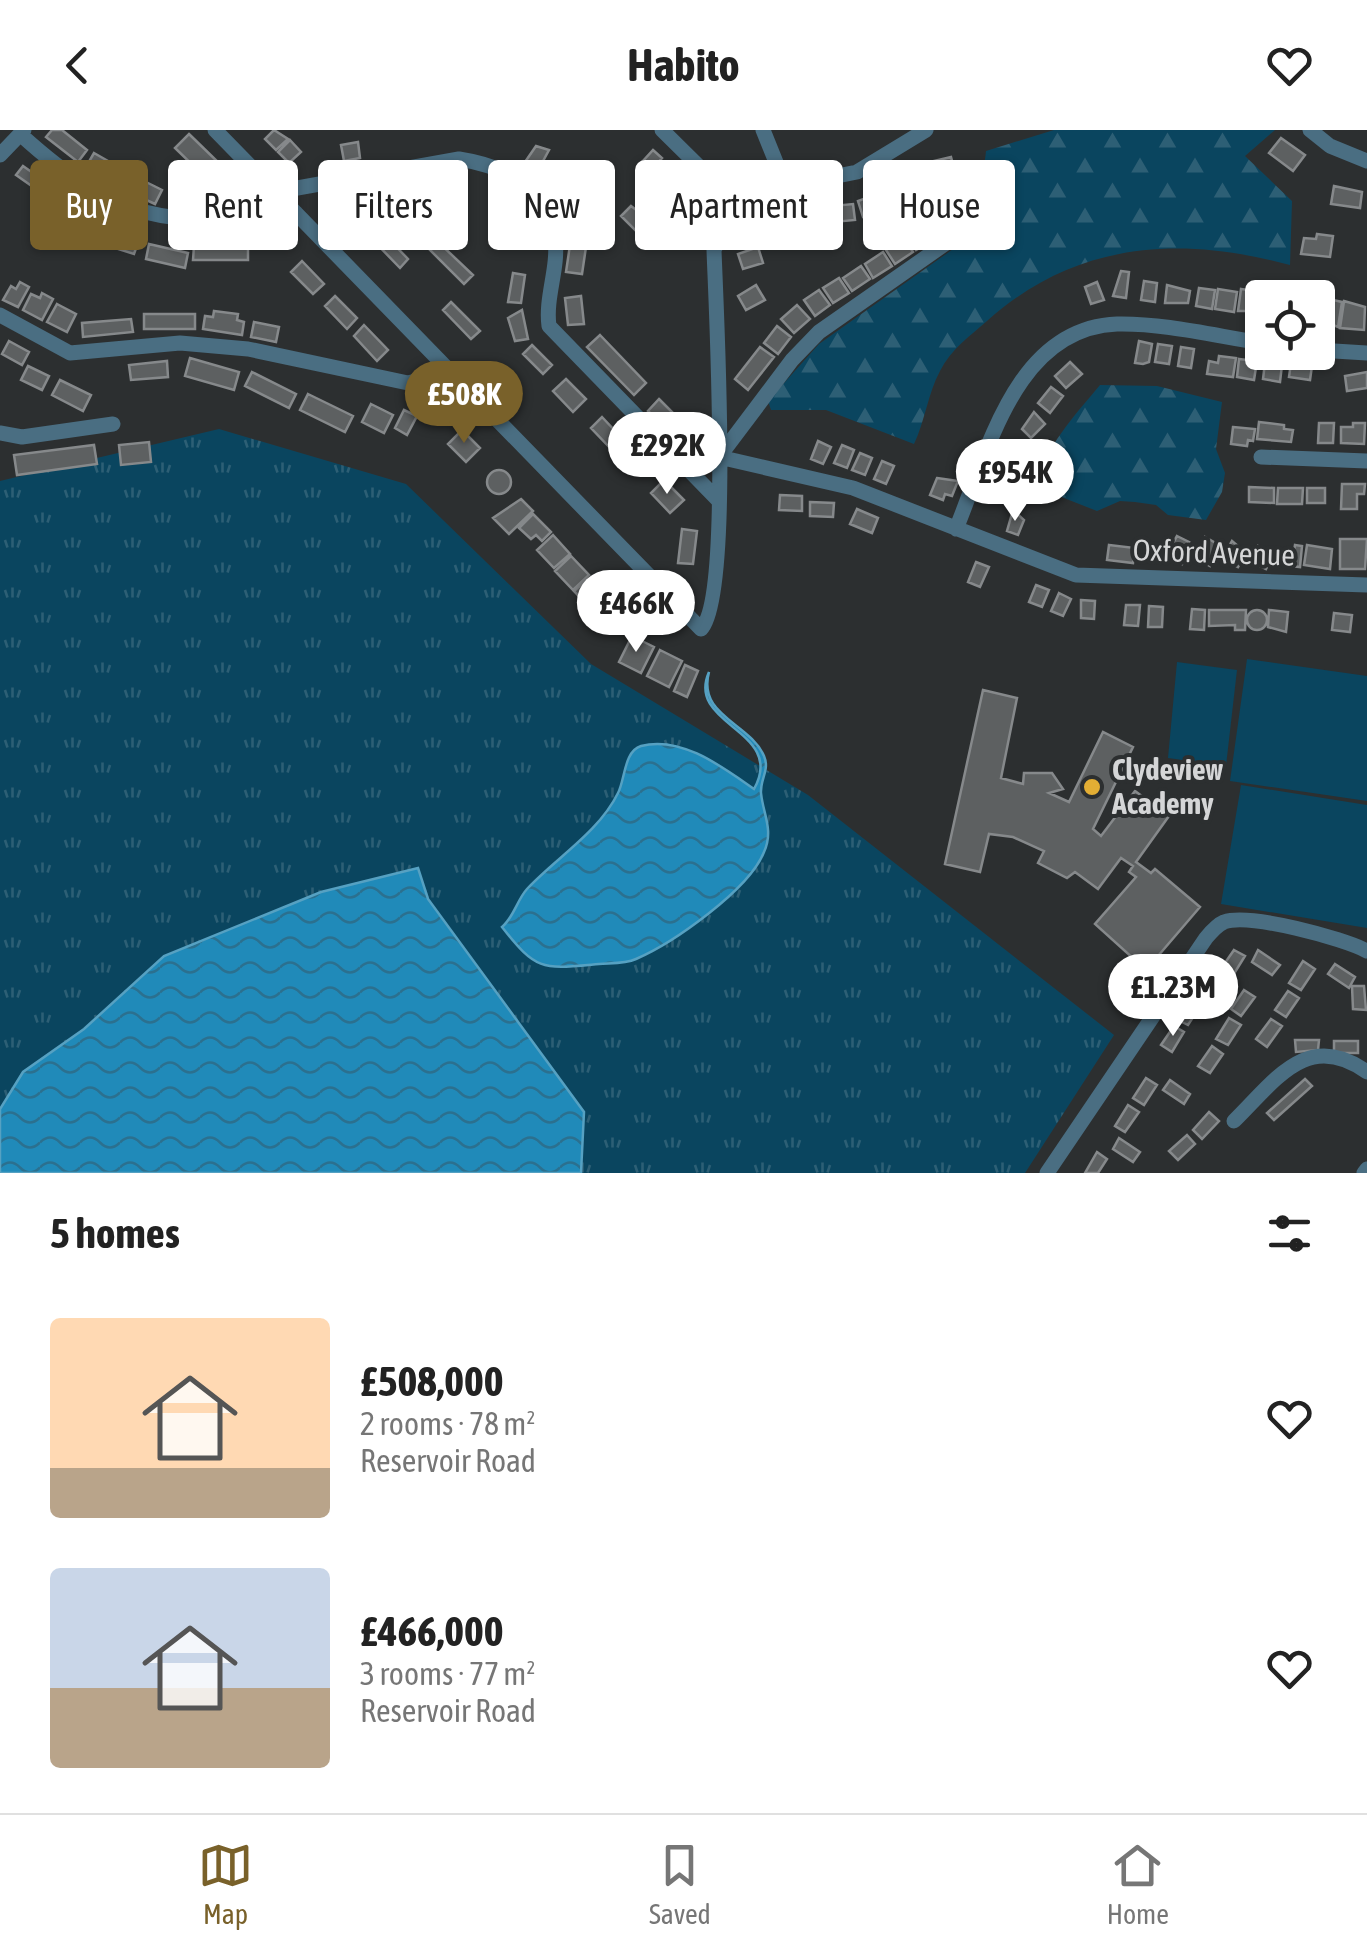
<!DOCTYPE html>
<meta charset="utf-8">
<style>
:root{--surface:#fff;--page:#f6f6f6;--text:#222;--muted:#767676;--line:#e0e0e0;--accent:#79612a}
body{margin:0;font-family:"Asap Condensed",sans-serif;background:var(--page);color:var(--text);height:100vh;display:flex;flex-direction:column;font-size:38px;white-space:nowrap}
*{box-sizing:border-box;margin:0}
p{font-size:32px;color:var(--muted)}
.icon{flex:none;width:55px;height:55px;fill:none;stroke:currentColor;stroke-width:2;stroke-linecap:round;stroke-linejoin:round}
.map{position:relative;height:1043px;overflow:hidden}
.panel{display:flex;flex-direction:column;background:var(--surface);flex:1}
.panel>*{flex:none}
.hud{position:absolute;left:30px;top:30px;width:1308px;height:90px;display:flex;gap:20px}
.controls{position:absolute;left:1245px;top:150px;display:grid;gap:20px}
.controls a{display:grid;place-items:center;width:90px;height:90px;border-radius:10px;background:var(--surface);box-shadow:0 2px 8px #0004;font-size:50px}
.price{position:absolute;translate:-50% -85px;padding:0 22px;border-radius:35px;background:#fff;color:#222;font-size:32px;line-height:65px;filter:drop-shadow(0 2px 5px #0008)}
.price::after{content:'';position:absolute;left:50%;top:60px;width:30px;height:22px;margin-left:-15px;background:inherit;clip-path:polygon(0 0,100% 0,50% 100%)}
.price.active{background:var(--accent);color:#fff}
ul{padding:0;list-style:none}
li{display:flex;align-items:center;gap:30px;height:250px;padding:0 50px}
li span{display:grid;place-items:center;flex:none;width:280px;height:200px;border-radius:10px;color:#555}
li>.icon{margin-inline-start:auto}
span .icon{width:120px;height:120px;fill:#fffc;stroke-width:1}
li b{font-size:42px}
h2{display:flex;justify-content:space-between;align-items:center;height:120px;padding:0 50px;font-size:42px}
.chip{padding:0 35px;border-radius:10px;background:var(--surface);box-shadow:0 2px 8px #0004;font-size:35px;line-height:90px}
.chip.active{background:var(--accent);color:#fff}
header{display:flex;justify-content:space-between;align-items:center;height:130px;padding:0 50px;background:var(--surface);font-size:45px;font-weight:700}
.tab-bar{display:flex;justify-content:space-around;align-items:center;height:140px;border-top:2px solid var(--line);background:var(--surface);font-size:28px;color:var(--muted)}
.tab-bar a{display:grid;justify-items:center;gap:5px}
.tab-bar .active{color:var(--accent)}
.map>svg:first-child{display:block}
.grass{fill:#0a455f}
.forest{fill:url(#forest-firs)}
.park{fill:url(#park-tufts)}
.water{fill:url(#water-waves);stroke:#56a1c2;stroke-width:2.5}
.building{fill:#5d6061;stroke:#86898b;stroke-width:2.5}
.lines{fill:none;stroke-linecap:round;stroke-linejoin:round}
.minor{stroke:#4a6e82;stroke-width:15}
.poi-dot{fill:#e3ae34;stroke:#2c2f30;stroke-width:4}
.labels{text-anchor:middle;stroke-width:8;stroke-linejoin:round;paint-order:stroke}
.street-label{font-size:30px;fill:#d5d6d7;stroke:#2c2f30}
.poi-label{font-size:30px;font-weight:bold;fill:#d5d6d7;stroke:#2c2f30;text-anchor:start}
</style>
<header><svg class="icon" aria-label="back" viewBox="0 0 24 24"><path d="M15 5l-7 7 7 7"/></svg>Habito<svg class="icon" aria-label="heart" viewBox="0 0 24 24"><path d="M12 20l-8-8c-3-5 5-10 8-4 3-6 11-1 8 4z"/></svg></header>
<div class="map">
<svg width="1367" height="1043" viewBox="0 0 1367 1043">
<defs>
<pattern id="forest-firs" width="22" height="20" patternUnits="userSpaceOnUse" patternTransform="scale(2.5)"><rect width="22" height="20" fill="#0a455f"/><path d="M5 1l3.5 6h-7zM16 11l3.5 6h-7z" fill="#2d5f75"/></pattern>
<pattern id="park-tufts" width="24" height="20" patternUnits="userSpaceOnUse" patternTransform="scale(2.5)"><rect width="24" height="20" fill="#0a455f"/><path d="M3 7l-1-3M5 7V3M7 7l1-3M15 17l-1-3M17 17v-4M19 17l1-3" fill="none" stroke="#2d5f75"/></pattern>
<pattern id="water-waves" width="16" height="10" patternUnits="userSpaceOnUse" patternTransform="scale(2.5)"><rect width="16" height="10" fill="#208ab9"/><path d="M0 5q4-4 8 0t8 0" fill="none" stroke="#2b708f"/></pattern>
</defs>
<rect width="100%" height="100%" fill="#2c2f30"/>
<path class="grass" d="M1247,529L1367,546V671L1230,651Z
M1177,532L1237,540L1226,636L1168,628Z
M1241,655L1367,675V798L1221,774Z"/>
<path class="forest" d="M1054,0H1275L1245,26L1292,71L1290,135C1179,105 1075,112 987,191C969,207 951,219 940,241C928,263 925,291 914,314L826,280H771L768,271L819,214L987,95C965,58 983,58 986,21Z
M1100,255L1157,256L1222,272L1216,319L1225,343L1222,362L1206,390L1168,385L1156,375L1135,372L1120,371L1097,381L1036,357C1043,319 1076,284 1100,255Z"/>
<path class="park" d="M219,299L406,354L591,534L808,665L1114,905L1025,1043H0V351Z"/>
<path class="water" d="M709,542C697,586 750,593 764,626C770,640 760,649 761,663C763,684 774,700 764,722C749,760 673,813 636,829C625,834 611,833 599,834C543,839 537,842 502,797C514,787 517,770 527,759C556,728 599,702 618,663C625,650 624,621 641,616C682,605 725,639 754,659C787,600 685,596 709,542Z
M418,738L428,769L584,982L581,1043H0V979L23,942L84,899L164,826L321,762Z"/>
<path class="building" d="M52,0H62L87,20L78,32L46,7Z
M274,0L288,9L276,20L265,9Z
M189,4L222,36L208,50L175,18Z
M1281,8L1305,25L1293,41L1269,23Z
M290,10L301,22L289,33L278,22Z
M358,12L360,28L344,31L341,15Z
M536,16L549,20L536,44L523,35Z
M653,20L662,28L647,45L641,39L646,34L643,31Z
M94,23L129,43L122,56L87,35Z
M951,27L955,42L934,48L930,32Z
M23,36L43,50L36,59L16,45Z
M924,38L932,55L912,61L905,46Z
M225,41L238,54L222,70L213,52Z
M140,49L162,60L155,74L133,64Z
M902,53L908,68L889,76L882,61Z
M239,56L253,70L238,82L225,69Z
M1334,56L1362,62L1360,78L1331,74Z
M51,57L97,90L88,102L42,69Z
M877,64L883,80L863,87L858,71Z
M853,74L855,90L834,92L832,76Z
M956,74L965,88L947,100L937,86Z
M631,76L647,88L636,101L621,86Z
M827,76L829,93L807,95L806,79Z
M800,80L802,96L781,98L779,82Z
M774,82L776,99L755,101L753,84Z
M930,91L939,106L916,120L906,106Z
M104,99L139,110L134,124L99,113Z
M381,101L408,129L400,138L372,109Z
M1317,104L1333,106L1330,127L1301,124L1304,108L1316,109Z
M904,108L913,122L895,134L886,120Z
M435,109L473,145L464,154L427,117Z
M149,114L188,123L185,138L146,129Z
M570,115L586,117L582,144L566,142Z
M194,116H248V130H193Z
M758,117L763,133L743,139L738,124Z
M883,122L892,136L873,148L865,134Z
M302,131L324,154L313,164L291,142Z
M861,136L870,149L852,161L843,148Z
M1121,141L1129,142L1126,168L1113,166Z
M513,143L525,145L521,173L508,172Z
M839,148L849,163L833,173L823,158Z
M1144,151L1157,153L1155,172L1141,170Z
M20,152L29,157L18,177L3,170L11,156L16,159Z
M1097,152L1104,170L1091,174L1085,157Z
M756,155L765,170L746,180L738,166Z
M1167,155L1190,161L1188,173H1165Z
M1199,158L1215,160L1212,179L1196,176Z
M1218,159L1237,162L1234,182L1215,179Z
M1241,159L1271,163L1262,168V181H1238Z
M819,160L830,175L815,186L804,170Z
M42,163L53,169L42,190L23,180L31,164L40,168Z
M335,166L357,188L347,199L325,176Z
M581,166L584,194L568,195L565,168Z
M1329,169L1342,172L1338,197L1318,189L1320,175L1328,176Z
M1344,171L1365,177L1364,200L1340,198Z
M451,172L480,201L471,209L443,180Z
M57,174L76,184L67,202L47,192Z
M797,175L810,189L794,203L781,189Z
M522,180L528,209L515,211L508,188Z
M214,181L238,184L237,190L244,192L242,205L203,199L205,186L213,187Z
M144,184H195V199H144Z
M131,189L133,202L83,207L82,193Z
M254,192L279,197L276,212L251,207Z
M364,195L388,220L377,231L354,206Z
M777,196L791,207L778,224L764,213Z
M600,205L646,253L634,265L587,217Z
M9,211L29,222L22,235L2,224Z
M1139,211L1152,214L1149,232L1143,234L1135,233Z
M1158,214L1172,216L1169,234L1155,232Z
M532,215L552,235L543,244L523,224Z
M760,217L774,227L748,260L735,249Z
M1181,217L1194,219L1191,238L1178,236Z
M1219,226L1236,228L1233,247L1207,244L1209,231L1218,233Z
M190,228L239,242L234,260L185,246Z
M1239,229L1257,231L1254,250L1237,247Z
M167,231L168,247L131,250L129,235Z
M1070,232L1082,244L1066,258L1055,246Z
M1265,233L1282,235L1280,252L1263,249Z
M1291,233L1312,236L1310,250L1289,247Z
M28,236L49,246L42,260L21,250Z
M252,242L296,264L289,278L245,256Z
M1367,242V258L1347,261L1345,246Z
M566,249L586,269L573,282L553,261Z
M60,250L91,265L83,281L52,265Z
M1051,257L1063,266L1050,283L1038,273Z
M308,264L353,286L345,302L300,280Z
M659,269L679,289L668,300L648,281Z
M371,274L393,285L384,303L362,292Z
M404,280L417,286L407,305L395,298Z
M1034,282L1045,294L1031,308L1022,299Z
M602,287L646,334L635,344L591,298Z
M1259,292L1284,295V299L1293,300L1291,312L1257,309Z
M1319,293H1334L1333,313H1318Z
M1353,293H1365L1364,314L1341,313V297H1353Z
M1233,297L1255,299L1253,311L1248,310L1247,316L1231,314Z
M462,300L480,318L466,332L448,314Z
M818,311L831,317L823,334L811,329Z
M149,312L151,332L121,335L119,315Z
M94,315L97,334L17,345L14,325Z
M842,315L854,320L847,338L834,333Z
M1018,319L1029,330L1015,344L1004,333Z
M860,323L872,328L865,345L852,340Z
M882,331L894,336L886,354L874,349Z
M487 352a12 12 0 1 1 24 0a12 12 0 1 1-24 0Z
M937,348L958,351L952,366L945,364L943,370L930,365Z
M664,350L684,370L670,383L651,363Z
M1342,354H1365L1364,364H1357V379H1341Z
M1249,357L1274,358V373L1249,372Z
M1278,358H1303L1302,374H1277Z
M1307,358H1325V373H1307Z
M780,365L802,366V381L779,380Z
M521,369L533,381L509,404L493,388Z
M810,372L834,373L833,387L810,386Z
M857,379L878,388L872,403L850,394Z
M1013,380L1024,390L1018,405L1007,401Z
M533,384L551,402L542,411L536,405L531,409L519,398Z
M682,399L697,401L693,434L678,433Z
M553,405L570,424L554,438L537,420Z
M1177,406L1189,412L1186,417L1190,420L1182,434L1166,425Z
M1205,407L1221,416L1210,436L1195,428Z
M1340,409H1367L1365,439H1340Z
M1232,411L1246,423L1238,437L1222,429Z
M1109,415L1135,418L1133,433L1107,430Z
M1295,415L1302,416L1300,437L1281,435L1283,420L1294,421Z
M1307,415L1332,419L1330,439L1304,435Z
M1258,416L1273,425L1266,439L1250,431Z
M571,426L589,445L573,460L555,441Z
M976,432L989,437L980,457L968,452Z
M591,447L608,465L592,480L574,461Z
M1036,455L1049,460L1042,477L1029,472Z
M1059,463L1071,469L1063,486L1051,481Z
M609,467L626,486L610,501L593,481Z
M1081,470L1095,471L1094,489L1081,488Z
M1126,475H1140L1138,496L1124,495Z
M1149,476L1163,477L1162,497H1148Z
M1192,479L1205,480L1204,500L1190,499Z
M1209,480H1246L1245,500H1235V495L1209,496Z
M1269,480L1288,482L1286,502L1268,497Z
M1247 490a10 10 0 1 1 20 0a10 10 0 1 1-20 0Z
M1334,483L1352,485L1350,502L1332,500Z
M632,506L654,517L641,543L619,532Z
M660,520L682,531L669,557L647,546Z
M685,535L698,541L687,567L674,561Z
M983,560L1017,568L1001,648L1023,654L1024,643H1052L1063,659L1049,663L1069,672L1103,602L1133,617L1093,699L1101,706L1135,661L1169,686L1136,732L1151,743L1155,739L1200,777L1146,840L1095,794L1136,747L1129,742L1133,736L1121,728L1098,759L1075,742L1067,748L1038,733L1044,721L1013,707L989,704L980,742L945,734Z
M1234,820L1245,826L1232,847L1220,840Z
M1258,820L1280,835L1272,845L1252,832Z
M1303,831L1315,839L1301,860L1289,853Z
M1335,834L1355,847L1349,858L1328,844Z
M1352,856H1364L1366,880L1353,879Z
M1244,860L1255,867L1241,886L1231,879Z
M1288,861L1299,868L1286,887L1275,880Z
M1192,870L1201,875L1188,895L1178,890Z
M1229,888L1241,895L1228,915L1216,909Z
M1271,889L1282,896L1267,917L1256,909Z
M1174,896L1184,902L1172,922L1161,915Z
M1295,910H1319L1318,920L1296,922Z
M1334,911H1358V923H1334Z
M1212,916L1223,924L1210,943L1198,936Z
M1146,948L1157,955L1144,975L1133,968Z
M1305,949L1312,956L1274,990L1267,983Z
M1170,950L1190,964L1184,974L1163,960Z
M1128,975L1139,982L1125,1002L1115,996Z
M1209,982L1219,991L1202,1009L1193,1000Z
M1187,1005L1195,1014L1178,1030L1169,1021Z
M1119,1008L1140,1022L1133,1032L1113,1019Z
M1097,1022L1107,1029L1098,1043H1085Z"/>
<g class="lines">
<path class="minor" d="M215,0L701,499C732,469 716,178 714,120L736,73L753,63L857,42L926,0
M662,0L736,73
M763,0L786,57
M1310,0L1330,16L1367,31
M20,4C118,93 169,98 296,83
M0,25L24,0
M275,62L459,29C505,36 547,57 555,109C559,138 545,167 549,196L719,371
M982,88L819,202L792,230L719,327L853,358L1076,445L1367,455
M0,185L70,223L180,213L248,219L408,253L427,248L445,236
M1318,220L1367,223
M0,303L22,307L113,294
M1261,327L1367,331
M956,399C988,322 1015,198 1117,194C1164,193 1216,206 1262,213
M1234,991C1275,951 1307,899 1367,942
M1047,1043L1206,808C1211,802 1217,795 1224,792C1250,783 1342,808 1367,821
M1364,1043L1367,1039"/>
</g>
<circle class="poi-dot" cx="1092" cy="657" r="10"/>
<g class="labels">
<g class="street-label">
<text transform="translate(1214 423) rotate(2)" y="10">Oxford Avenue</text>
</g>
<g class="poi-label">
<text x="1112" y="650">Clydeview<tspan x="1112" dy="34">Academy</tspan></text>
</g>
</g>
</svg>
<div class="controls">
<a><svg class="icon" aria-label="locate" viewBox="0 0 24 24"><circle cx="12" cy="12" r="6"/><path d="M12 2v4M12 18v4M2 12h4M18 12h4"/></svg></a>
</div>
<b class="price active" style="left:464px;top:316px">£508K</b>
<b class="price" style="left:667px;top:367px">£292K</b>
<b class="price" style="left:1015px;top:394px">£954K</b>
<b class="price" style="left:636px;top:525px">£466K</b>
<b class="price" style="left:1173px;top:909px">£1.23M</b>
<div class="hud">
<a class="chip active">Buy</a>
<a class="chip">Rent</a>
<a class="chip">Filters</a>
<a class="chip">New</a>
<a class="chip">Apartment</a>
<a class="chip">House</a>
</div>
</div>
<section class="panel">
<h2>5 homes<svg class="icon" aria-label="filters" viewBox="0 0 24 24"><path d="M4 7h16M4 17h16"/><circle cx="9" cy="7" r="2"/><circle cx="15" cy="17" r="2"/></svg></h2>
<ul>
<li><span style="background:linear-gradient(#ffd9b3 75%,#b9a48a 0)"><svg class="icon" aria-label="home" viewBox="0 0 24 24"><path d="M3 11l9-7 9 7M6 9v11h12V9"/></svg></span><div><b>£508,000</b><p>2 rooms · 78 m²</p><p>Reservoir Road</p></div><svg class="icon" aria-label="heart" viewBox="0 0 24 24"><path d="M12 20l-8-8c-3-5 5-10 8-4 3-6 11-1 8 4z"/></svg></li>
<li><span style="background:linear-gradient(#c9d6e8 60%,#b9a48a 0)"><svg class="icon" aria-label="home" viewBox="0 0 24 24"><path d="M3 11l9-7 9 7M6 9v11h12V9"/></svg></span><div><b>£466,000</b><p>3 rooms · 77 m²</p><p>Reservoir Road</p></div><svg class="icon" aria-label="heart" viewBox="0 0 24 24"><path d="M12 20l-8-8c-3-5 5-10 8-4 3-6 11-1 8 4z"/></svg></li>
</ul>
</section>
<nav class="tab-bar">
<a class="active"><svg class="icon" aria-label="map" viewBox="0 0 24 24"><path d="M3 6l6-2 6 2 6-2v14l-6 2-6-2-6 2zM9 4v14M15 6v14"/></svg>Map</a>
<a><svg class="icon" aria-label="saved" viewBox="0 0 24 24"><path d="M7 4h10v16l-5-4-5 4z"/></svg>Saved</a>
<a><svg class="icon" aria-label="home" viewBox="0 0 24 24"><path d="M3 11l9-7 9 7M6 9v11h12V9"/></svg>Home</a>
</nav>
